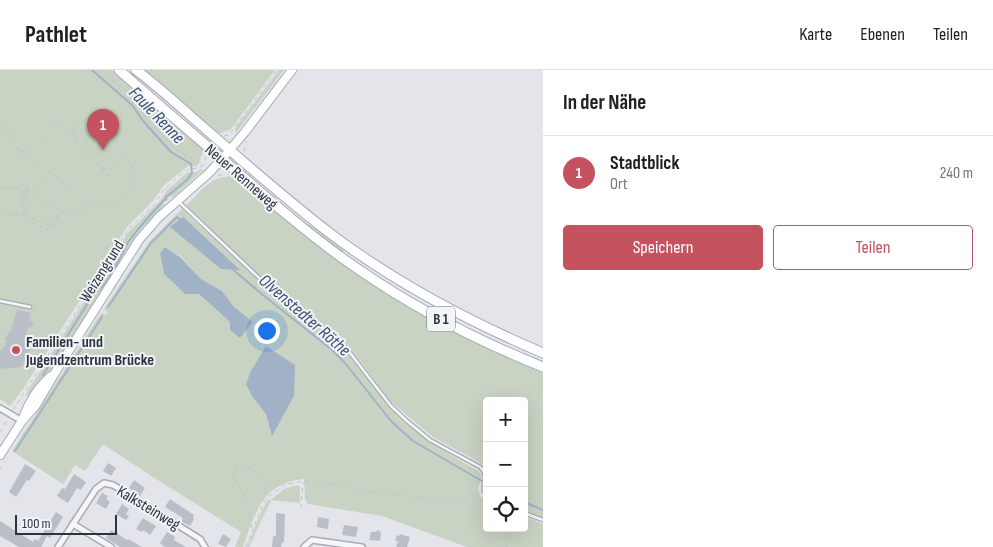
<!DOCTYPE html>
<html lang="de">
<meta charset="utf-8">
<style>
body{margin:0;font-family:"Sofia Sans Condensed",sans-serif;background:#f6f6f6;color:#202124}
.controls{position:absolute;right:15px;bottom:15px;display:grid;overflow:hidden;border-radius:5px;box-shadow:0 5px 20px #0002}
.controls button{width:45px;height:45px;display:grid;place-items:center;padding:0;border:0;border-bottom:1px solid #e0e0e0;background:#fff;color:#202124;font:25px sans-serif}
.scale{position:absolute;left:15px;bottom:12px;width:102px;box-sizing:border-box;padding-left:5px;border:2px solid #2c3341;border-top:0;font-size:14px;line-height:18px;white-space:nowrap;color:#2c3341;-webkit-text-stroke:4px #f2f4f7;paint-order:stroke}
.you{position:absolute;left:266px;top:260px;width:18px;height:18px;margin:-12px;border:4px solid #fff;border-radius:50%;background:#1a73e8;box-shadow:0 0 0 8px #1a73e833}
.badge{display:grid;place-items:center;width:32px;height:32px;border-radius:50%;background:#c5525f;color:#fff;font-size:16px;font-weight:700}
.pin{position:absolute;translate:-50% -41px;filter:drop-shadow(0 1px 2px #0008)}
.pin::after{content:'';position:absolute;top:26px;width:18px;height:15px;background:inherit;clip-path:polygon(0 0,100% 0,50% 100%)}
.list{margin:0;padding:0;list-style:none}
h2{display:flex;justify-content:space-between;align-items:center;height:65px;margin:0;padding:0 20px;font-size:21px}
h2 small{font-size:16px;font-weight:400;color:#757577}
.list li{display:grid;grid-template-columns:32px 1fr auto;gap:15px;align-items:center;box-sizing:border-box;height:75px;padding:0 20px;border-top:1px solid #e0e0e0}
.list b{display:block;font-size:19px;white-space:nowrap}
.list p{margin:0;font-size:16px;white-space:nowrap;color:#757577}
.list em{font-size:16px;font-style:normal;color:#757577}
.actions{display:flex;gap:10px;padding:15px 20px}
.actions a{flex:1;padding:11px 0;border:1px solid #c5525f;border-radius:5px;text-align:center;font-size:18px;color:#c5525f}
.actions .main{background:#c5525f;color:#fff}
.icon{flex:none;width:28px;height:28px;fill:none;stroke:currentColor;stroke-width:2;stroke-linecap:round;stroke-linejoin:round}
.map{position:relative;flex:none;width:543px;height:477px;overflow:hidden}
header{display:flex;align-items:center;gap:30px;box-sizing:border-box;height:70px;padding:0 25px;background:#fff;border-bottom:1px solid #e0e0e0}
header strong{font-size:24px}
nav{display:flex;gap:28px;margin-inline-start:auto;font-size:18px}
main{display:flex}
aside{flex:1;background:#fff}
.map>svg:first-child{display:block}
.green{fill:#c8d3c4;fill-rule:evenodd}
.water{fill:#a1b2c7}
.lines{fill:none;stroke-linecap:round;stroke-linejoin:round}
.stream{stroke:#a1b2c7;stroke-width:2}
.building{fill:#babec6}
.lane-casing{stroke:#a8acb4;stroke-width:5}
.street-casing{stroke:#a8acb4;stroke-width:8}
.secondary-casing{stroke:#a8acb4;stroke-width:10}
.primary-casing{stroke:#a3a9b5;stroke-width:11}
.path{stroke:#c1c3c8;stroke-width:1;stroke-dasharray:4 4;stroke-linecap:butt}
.lane{stroke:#f5f6f8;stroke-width:2.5}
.street{stroke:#f5f6f8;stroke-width:5}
.secondary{stroke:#fff;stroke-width:8}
.primary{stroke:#fff;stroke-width:9}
.poi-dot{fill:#c5525f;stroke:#f2f4f7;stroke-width:2}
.labels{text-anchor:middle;stroke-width:4;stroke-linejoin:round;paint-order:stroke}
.shield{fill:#f2f4f7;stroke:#676d78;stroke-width:1}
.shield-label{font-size:15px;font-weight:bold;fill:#2c3341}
.street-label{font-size:16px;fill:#2c3341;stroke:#f2f4f7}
.poi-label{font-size:16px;font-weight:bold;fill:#2c3341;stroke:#f2f4f7;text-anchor:start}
.water-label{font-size:18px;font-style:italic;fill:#395072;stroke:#f2f4f7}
</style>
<header>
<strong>Pathlet</strong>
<nav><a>Karte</a><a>Ebenen</a><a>Teilen</a></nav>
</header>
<main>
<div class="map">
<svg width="543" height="477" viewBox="0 0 543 477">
<rect width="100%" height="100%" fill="#e3e5ea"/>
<g class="green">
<polygon points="0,0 112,0 204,80 197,96 188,96 163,116 154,130 127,157 21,322 10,336 0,329"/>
<polygon points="142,0 275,0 231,59 218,64"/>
<polygon points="279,0 284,0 236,63 235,58"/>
<polygon points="237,95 298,147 345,179 342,183 307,156 236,96"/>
<polygon points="202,99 203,100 172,128 171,126 163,132 165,135 139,161 56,294 31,327 25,325 129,161 160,131 167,120 188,102 196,102"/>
<path d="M230 104 311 170 348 197 543 301V448L524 440V331H487V400L484 395 433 367 392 333 351 279 278 223 188 139 187 135C197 125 212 106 227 107Z"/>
<path d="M182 139 277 228 329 266 347 283 388 335 408 355 431 373 478 401 482 406 478 418 480 426 487 430V458H524V446L543 454V477H467L382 446 308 434 305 429 304 409C262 413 255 443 243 477H235L241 462 156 409 103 374 85 401 75 395 63 414 12 381 101 243 106 245 108 243 104 239 149 172ZM165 177 180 186 201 209 222 221 234 237 253 252H230L199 224H185L164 204 160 183Z"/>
<polygon points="298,415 300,417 300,433 271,430 249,477 247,477 262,440 269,429 271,430 284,419"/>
</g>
<g class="water">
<polygon points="183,147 240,200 221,199 170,157"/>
<polygon points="165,177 180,187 201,209 222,221 234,237 253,252 240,268 230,260 230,252 199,224 185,224 164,204 160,183"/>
<polygon points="266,276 295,295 294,326 272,366 266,344 252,326 246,314 251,301"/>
</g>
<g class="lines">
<g class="stream">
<polyline points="92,0 132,35 144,52 171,82 191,94 192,103 187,110 166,127 166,130"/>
<polyline points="231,198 263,225 331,279 345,293 391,351 413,371 487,414"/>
<polyline points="108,237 151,173 177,147 180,150"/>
<path d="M43 305 94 223C111 214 119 186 129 171 140 156 153 142 165 129"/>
<polyline points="15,381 102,247"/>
<polyline points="524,432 543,440"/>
</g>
</g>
<g class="building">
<polygon points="17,240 31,243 29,250 34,252 31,258 28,257 25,276 31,274 29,283 21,297 0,299 0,280 2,280 7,271 4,269 11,260"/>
<polygon points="108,393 116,398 111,406 103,401"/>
<polygon points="25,394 36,401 29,411 27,410 16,427 9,422"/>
<polygon points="74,404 86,412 81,420 77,418 68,433 57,426 62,418 65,419"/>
<polygon points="134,410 145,418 140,426 129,418"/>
<polygon points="102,423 108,426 106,429 110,432 106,439 96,433"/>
<polygon points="170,429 194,445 193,448 194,449 190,456 181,451 183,448 165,437"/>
<polygon points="122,434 129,439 126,444 129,446 126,450 116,444"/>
<polygon points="56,442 63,447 50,468 47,466 41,477 19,477 0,466 0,451 33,472 35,469 38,471"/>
<polygon points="276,443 285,444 284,473 282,472 281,477 272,477 273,466 276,466"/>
<polygon points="318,447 329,449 328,459 317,457"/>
<polygon points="143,448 156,456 150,465 143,460 142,462 136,459"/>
<polygon points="344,455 358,457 356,467 342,465"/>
<polygon points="111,460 115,462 117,462 118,464 127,470 128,469 142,477 120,477 106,468"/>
<polygon points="379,460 381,463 380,471 369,470 371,462 374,462"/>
<polygon points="167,462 175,467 174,470 186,477 165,477 160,473"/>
<polygon points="223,464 231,469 226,477 218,474"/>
<polygon points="400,464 410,467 407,477 396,477 398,471 395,471 397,465 400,466"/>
</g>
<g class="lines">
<g class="lane-casing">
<g id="lane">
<path d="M179 132 276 224 328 262 347 279 391 336 407 351 430 370 480 397C490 408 482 409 484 421L487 423"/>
<polyline points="0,231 30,237"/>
<polyline points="524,443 543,450"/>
</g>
</g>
<g class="street-casing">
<g id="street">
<polyline points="0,338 22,351"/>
<polyline points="73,454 111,477"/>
<polyline points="58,477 96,419 104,413 113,415 200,469 205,477"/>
<polyline points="304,477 312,470 362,477"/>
</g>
</g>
<g class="secondary-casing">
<g id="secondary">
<path d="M23 348C29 332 38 317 51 306"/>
<polyline points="0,385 22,351 36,335 56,301 139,170 159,147 208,104 222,89 245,62 292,0"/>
</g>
</g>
<g class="primary-casing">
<g id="primary">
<path d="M119 0C157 33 195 66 234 99 274 134 314 169 358 199 416 239 478 271 543 297"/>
<path d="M136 0C156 15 175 32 194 49 239 88 284 128 331 164 396 213 468 251 543 283"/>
</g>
</g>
<g class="path">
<polyline points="99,0 133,26 146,48 174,78 187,87 203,94"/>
<polyline points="0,50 17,78 24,86 56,106 62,114 73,120 90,137"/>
<path d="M72 63C89 43 96 40 118 55"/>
<polyline points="224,66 229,65 277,0"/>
<polyline points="244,81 247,71"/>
<polyline points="21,82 37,74 54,54 61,53 72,63 84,82 112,108"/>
<polyline points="102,98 112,99 126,87"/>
<polyline points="218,106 226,103"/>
<polyline points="0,118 23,119 23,133"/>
<polyline points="24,119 39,114 54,105"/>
<polygon points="27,119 41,132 58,134 59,142 54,156 47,159 22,148"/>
<path d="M24 145 51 156 59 142C69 140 80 139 90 138 111 135 130 134 134 108 136 95 126 87 116 81"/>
<polyline points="0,146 24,145 24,140"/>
<polyline points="0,275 2,276"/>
<polyline points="13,340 130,157 154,135 163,121 181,104 187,100 201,97 207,85"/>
<polyline points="0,362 7,350"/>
<polyline points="0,399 5,391"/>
<polyline points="301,438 303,412"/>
<path d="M252 458C248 439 245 422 233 406L238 393C258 400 263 405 267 426"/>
<polyline points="246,477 263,434 268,427 284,415 303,411 319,412 367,422 436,429 457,429 479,423"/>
<polyline points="506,477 514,458"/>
</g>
<use href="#lane" class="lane"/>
<use href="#street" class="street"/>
<use href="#secondary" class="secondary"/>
<use href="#primary" class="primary"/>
</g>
<circle class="poi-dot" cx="16" cy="280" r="5"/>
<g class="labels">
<rect class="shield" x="427" y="236.5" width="28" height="25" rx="4"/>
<g class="shield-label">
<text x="441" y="254">B 1</text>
</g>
<g class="street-label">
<text transform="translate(242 106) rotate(41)" y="6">Neuer Renneweg</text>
<text transform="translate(101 201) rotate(-58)" y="6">Weizengrund</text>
<text transform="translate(149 437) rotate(31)" y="6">Kalksteinweg</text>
</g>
<g class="poi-label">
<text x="26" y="277">Familien- und<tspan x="26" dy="18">Jugendzentrum Brücke</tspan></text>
</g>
<g class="water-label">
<text transform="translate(157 45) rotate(46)" y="6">Faule Renne</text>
<text transform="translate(305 245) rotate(41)" y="6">Olvenstedter Röthe</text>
</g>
</g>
</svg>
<div class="controls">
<button>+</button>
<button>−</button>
<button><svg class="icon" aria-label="locate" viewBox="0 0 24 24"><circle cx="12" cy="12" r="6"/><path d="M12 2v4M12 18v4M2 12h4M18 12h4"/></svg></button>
</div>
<div class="scale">100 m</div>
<div class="you"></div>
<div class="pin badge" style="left:103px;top:80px">1</div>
</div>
<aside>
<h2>In der Nähe<small></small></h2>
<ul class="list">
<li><span class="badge">1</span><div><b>Stadtblick</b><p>Ort</p></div><em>240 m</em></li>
</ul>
<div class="actions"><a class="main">Speichern</a><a>Teilen</a></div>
</aside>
</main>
